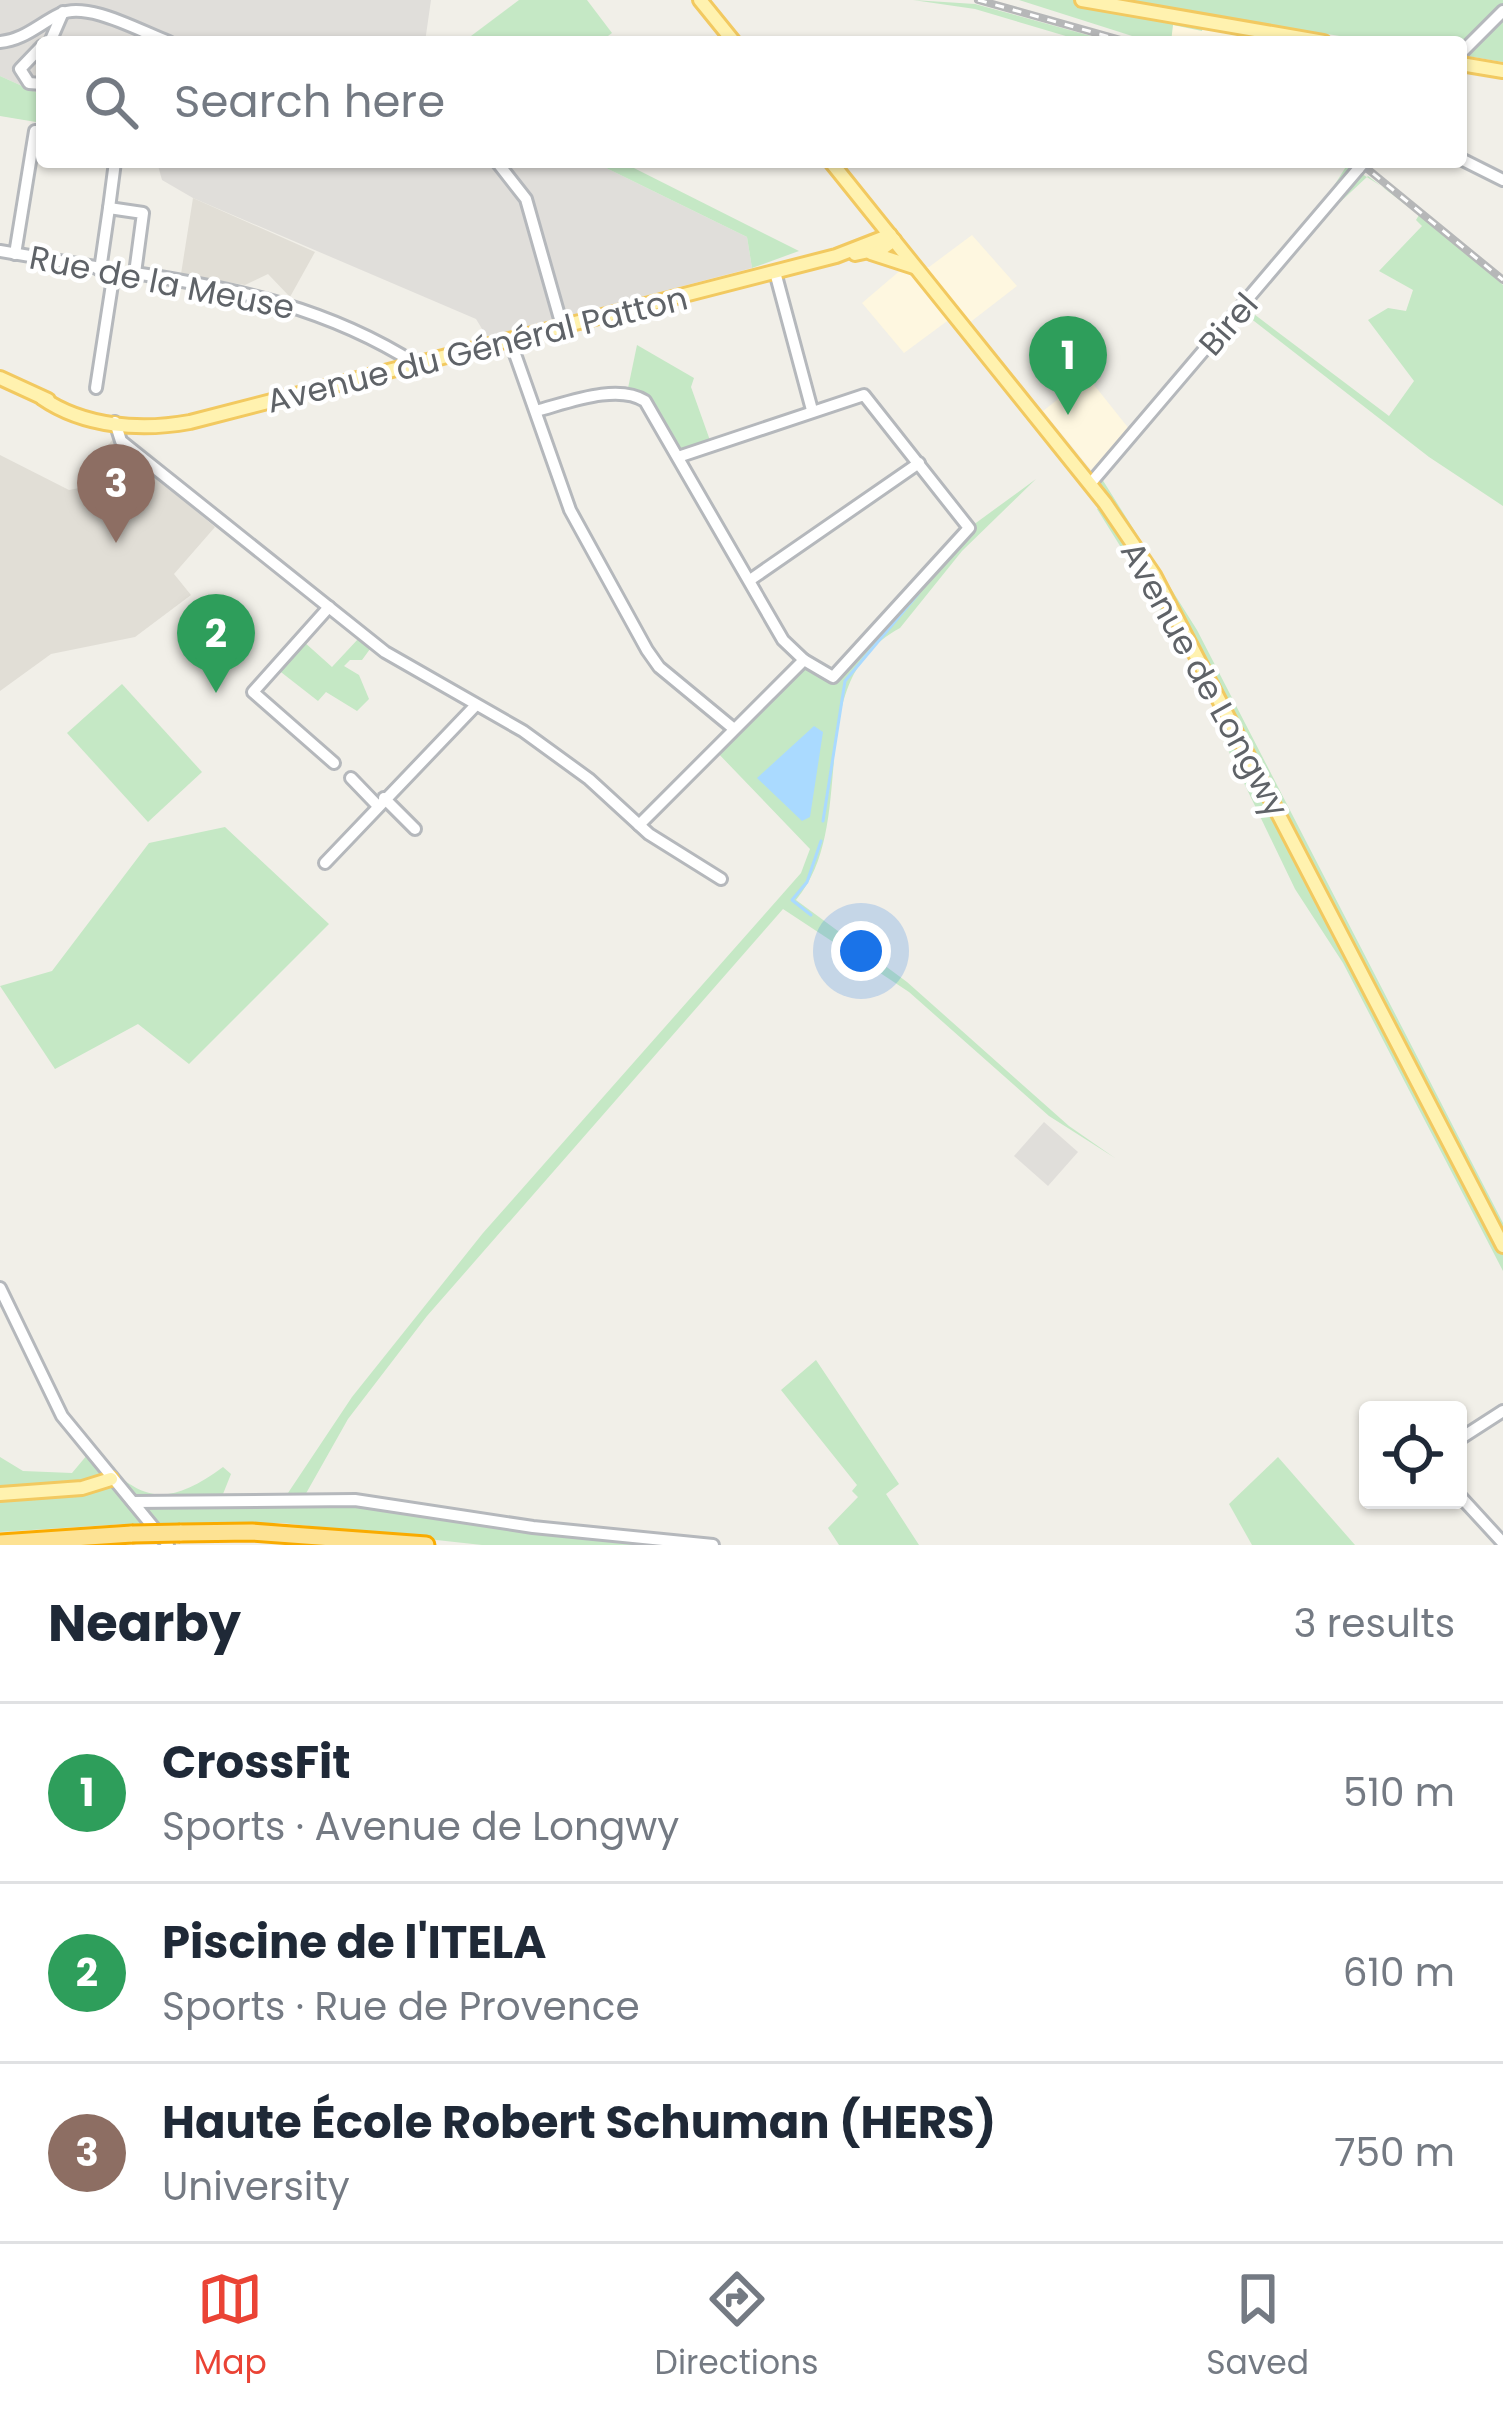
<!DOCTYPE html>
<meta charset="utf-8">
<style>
body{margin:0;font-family:Poppins,sans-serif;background:#f2f2f3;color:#1f2937}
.controls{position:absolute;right:36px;bottom:36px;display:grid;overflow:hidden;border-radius:12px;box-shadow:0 3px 9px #0004}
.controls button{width:108px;height:108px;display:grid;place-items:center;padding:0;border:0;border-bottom:3px solid #e0e1e3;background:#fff;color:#1f2937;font:60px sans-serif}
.you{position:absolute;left:861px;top:951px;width:42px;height:42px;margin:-30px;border:9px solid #fff;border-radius:50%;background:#1a73e8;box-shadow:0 0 0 18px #1a73e833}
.badge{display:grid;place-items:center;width:78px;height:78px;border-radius:50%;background:#ea4335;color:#fff;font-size:39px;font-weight:700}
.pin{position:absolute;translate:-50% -99px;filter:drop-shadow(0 3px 6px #0008)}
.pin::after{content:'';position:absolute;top:63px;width:42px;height:36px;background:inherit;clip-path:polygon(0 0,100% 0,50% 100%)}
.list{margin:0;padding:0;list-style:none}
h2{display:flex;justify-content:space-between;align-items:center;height:156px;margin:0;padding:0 48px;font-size:51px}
h2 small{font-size:39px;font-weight:400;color:#747a83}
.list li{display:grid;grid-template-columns:78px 1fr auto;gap:36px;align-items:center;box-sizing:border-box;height:180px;padding:0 48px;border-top:3px solid #e0e1e3}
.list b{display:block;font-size:45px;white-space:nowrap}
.list p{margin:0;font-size:39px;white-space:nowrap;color:#747a83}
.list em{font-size:39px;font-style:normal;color:#747a83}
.icon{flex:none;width:66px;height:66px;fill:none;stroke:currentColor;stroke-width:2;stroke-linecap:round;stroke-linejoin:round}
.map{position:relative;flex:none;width:1503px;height:1545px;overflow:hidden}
.search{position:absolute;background:#fff;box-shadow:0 3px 9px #0004;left:36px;right:36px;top:36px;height:132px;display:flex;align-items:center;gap:30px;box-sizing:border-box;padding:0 42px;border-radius:12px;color:#747a83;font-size:45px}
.sheet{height:696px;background:#fff}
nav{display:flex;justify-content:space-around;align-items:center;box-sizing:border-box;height:168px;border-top:3px solid #e0e1e3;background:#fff;font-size:33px;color:#747a83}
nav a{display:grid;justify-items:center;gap:6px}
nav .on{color:#ea4335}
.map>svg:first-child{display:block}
.commercial{fill:#fef7e0}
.industrial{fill:#e0deda}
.education{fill:#e1ded6}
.green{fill:#c5e8c5;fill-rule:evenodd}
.water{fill:#aadaff}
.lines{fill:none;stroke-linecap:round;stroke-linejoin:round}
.stream{stroke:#aadaff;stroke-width:3}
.minor-casing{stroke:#b5b8bc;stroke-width:16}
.major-casing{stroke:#f2c960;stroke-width:18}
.highway-casing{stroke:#f9ab00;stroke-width:21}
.minor{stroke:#fff;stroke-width:10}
.major{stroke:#fff2af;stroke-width:12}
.highway{stroke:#fde293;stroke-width:15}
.rail-casing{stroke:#b6b7b8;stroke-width:8}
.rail{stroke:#fff;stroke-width:3;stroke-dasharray:9;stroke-linecap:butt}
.minor-bridge-casing{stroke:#b5b8bc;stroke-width:16;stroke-linecap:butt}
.highway-bridge-casing{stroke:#f9ab00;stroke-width:21;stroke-linecap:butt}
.minor-bridge{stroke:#fff;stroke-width:10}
.highway-bridge{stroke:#fde293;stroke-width:15}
.labels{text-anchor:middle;stroke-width:9;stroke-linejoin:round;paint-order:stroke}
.street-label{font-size:33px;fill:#5f6368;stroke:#fff}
</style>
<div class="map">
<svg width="1503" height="1545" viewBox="0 0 1503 1545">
<rect width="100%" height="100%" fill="#f1efe8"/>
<g class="commercial">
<polygon points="1204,23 1299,42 1170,41 1173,25"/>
<polygon points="972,235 1017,286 964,327 954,316 904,353 862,303 903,268 929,267"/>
<polygon points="1087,376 1130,430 1091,470 1043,411"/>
</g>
<g class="industrial">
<polygon points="0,0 431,0 425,42 42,42 42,95 0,76"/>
<polygon points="157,162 594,162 747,237 752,268 487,337 476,319 193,198 162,180"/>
<polygon points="1044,1122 1078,1152 1048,1186 1014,1156"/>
</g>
<g class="education">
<polygon points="193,198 315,252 290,297 268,274 245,285 181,274"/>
<polygon points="112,440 215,527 174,574 191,595 135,637 51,654 0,691 0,455 69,490 79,488"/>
</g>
<g class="green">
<polygon points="519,0 587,0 612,33 600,42 463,42"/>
<polygon points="913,0 975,4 1113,42 1086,42 975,9"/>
<polygon points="1019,0 1503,0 1503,62 1461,55 1461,42 1378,42 1314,32 1312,40 1204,23 1202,31 1173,25 1171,42 1151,42"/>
<polygon points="0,76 42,95 42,123 0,116"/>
<polygon points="594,162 622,162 799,251 752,268 747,237"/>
<path d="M1343 162 1416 208 1503 285V506L1429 457 1245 314 1102 479 1197 630 1503 1223V1271L1343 963 1295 889 1217 727 1222 722 1177 637 1097 509 1105 502 1090 484 1315 216 1347 165ZM1368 176 1419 215 1416 220 1422 226 1379 271 1413 290 1406 311 1388 308 1368 320 1414 381 1389 416 1246 308 1321 220Z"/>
<polygon points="637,345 694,378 691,387 712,446 681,456 654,412 627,393"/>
<path d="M1036 479 962 551 900 628C798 683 862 821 796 900L907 982 1069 1126 1115 1158 1049 1116 909 992 783 909 427 1316 348 1419 304 1497 713 1545H482L282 1523 125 1524 0 1532V1457L23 1471 72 1473 93 1448C138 1503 166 1509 223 1467L231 1474 223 1494 288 1493 352 1397 483 1233 801 873 810 849 714 749 804 660 833 676 969 528Z"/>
<polygon points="359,638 370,649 362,660 350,660 344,666 359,675 369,699 357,711 326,692 318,701 277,669 303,641 332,667"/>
<polygon points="122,684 202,772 148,822 67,733"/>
<polygon points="225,827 329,924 189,1064 138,1024 55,1069 0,986 52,971 149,843"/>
<polygon points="816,1360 899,1484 886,1494 919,1545 839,1545 828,1528 858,1497 852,1491 857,1485 781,1390"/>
<polygon points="1278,1457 1355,1545 1252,1545 1229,1504"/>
</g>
<polygon class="water" points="814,726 823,732 810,817 802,821 757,778"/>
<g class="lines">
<g class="stream">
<polyline points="823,821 845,681 918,594"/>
<polyline points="811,915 792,900 807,882 821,841"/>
</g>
<g class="minor-casing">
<g id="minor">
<path d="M0 42C24 40 39 24 60 14 88 1 141 32 169 42"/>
<polyline points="50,42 63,12"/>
<polyline points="42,46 20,69 29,83 42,84"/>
<polyline points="1461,53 1503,11"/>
<polyline points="1461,159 1503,180"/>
<polyline points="497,162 526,199 562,326"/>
<polyline points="109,208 115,162"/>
<path d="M0 251 95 267 113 278 135 273C237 289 328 308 416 364"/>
<polyline points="15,254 35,131"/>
<polyline points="100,270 109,208 143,213 135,273"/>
<polyline points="775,272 812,410"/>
<polyline points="510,340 570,510 647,650 659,667 734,729"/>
<polyline points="96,388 113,278"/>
<path d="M536 411C567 403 617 383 645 401L783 640 804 660"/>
<polyline points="115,422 121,441 385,652 523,731 589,779 649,834 721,879"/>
<polyline points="1090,484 1359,168"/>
<polyline points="750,580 919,463"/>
<polyline points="329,607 253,692 334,763"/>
<polyline points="351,778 377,805"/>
<polyline points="384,798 415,829"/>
<polyline points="639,825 804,660 833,677 969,528 864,395 681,456"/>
<polyline points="325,863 476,705"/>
<polyline points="0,1288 62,1416 168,1545"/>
<polyline points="1458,1440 1503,1411"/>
<polyline points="1458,1494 1503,1543"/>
<polyline points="133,1502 355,1500 533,1527 713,1545"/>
</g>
</g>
<g class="major-casing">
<g id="major">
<polyline points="700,0 734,42"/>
<polyline points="1082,0 1324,42"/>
<polyline points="1461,64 1503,71"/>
<polyline points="831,162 1105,503 1154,575 1503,1246"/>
<polyline points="871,253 914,267"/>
<polyline points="855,254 883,248 894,240"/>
<polyline points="0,378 48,400"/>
<path d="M42 398C84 427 141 431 190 422L836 256 890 235"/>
<polyline points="0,1494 82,1488 111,1479"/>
</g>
</g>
<g class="highway-casing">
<g id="highway">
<polyline points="180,1533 252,1532 426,1545"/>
<polyline points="0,1543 132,1534"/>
</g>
</g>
<use href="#minor" class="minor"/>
<use href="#major" class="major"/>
<use href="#highway" class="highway"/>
<g class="rail-casing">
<g id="rail">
<polyline points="978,0 1128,42"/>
<polyline points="1359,162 1503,280"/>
</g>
</g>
<use href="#rail" class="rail"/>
<g class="minor-bridge-casing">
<polyline id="minor-bridge" points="1359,168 1364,162"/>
</g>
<g class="highway-bridge-casing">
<polyline id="highway-bridge" points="132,1534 180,1533"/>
</g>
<use href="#minor-bridge" class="minor-bridge"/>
<use href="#highway-bridge" class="highway-bridge"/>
</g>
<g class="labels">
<g class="street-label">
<text transform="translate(162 282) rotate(11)" y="12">Rue de la Meuse</text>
<text transform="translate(1228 324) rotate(-49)" y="12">Birel</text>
<text transform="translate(477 349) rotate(-14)" y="12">Avenue du Général Patton</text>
<text transform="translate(1205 679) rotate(61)" y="12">Avenue de Longwy</text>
</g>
</g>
</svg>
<div class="controls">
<button><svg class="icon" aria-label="locate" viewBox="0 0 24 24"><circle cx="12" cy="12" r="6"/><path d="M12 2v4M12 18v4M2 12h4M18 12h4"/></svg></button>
</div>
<div class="you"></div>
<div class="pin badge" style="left:1068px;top:415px;background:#2e9e5b">1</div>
<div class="pin badge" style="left:216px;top:693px;background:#2e9e5b">2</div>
<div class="pin badge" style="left:116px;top:543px;background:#8d6e63">3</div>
<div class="search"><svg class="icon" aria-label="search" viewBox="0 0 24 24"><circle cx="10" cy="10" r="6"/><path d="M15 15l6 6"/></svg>Search here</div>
</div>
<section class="sheet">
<h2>Nearby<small>3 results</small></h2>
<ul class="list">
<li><span class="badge" style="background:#2e9e5b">1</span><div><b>CrossFit</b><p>Sports · Avenue de Longwy</p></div><em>510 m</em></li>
<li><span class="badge" style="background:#2e9e5b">2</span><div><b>Piscine de l'ITELA</b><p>Sports · Rue de Provence</p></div><em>610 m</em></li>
<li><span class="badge" style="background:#8d6e63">3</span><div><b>Haute École Robert Schuman (HERS)</b><p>University</p></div><em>750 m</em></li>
</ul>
</section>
<nav>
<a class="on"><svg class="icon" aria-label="map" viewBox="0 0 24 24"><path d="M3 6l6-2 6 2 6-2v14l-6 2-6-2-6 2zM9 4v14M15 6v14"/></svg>Map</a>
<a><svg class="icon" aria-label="directions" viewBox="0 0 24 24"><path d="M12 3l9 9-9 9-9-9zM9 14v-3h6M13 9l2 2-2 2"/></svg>Directions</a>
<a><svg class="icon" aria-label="saved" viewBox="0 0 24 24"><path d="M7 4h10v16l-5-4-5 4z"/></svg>Saved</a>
</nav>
